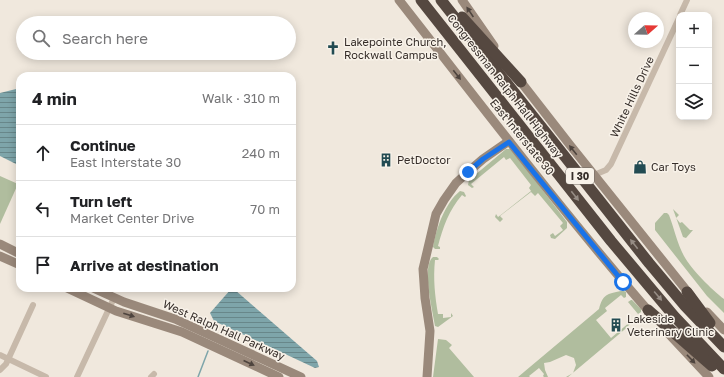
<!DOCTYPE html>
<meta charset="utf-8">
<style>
body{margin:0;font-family:"Golos Text",sans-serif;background:#f2f2f2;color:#202124}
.controls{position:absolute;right:12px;top:12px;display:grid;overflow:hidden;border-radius:8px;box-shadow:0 2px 10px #0003}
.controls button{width:36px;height:36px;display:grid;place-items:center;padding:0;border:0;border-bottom:1px solid #e0e0e0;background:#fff;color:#202124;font:20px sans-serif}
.compass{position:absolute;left:628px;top:12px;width:36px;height:36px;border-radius:50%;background:#fff;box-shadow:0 2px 10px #0003;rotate:70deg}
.stop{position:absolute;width:12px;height:12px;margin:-9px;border:3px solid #1a73e8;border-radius:50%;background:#fff}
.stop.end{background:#1a73e8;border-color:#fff;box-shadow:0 1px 4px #0008}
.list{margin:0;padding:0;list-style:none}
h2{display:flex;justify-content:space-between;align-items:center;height:52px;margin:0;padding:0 16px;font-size:17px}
h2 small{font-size:13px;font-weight:400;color:#757577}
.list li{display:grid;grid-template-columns:26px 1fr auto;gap:12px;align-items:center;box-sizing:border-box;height:56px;padding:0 16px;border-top:1px solid #e0e0e0}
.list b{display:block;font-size:15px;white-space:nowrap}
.list p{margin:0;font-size:13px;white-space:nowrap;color:#757577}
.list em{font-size:13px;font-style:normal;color:#757577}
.icon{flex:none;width:22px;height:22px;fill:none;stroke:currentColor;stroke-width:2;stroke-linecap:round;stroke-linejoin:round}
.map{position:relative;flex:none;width:724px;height:377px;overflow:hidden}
.search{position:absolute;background:#fff;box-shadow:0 2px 10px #0003;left:16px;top:16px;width:280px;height:44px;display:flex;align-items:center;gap:10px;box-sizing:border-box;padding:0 14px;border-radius:22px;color:#757577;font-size:15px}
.panel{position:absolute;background:#fff;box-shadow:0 2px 10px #0003;left:16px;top:72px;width:280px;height:220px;border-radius:12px}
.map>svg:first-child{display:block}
.grass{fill:#b0bd9e}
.water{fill:url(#water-rules)}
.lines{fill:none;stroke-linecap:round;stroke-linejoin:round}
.stream{stroke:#7ea5aa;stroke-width:1.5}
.street{stroke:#c7b9aa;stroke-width:6}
.secondary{stroke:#9a897b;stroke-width:9}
.highway{stroke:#554840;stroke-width:11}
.oneway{fill:#4e443e}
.oneway2{fill:#968c84}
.route{stroke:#1a73e8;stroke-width:5}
.labels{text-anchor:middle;stroke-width:3;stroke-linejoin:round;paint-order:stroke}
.shield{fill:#f8f2e9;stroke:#706863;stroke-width:1}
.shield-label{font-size:10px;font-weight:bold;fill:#352d29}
.poi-label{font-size:11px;fill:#352d29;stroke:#f8f2e9;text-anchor:start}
.street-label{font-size:11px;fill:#352d29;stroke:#f8f2e9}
</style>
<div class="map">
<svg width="724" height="377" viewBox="0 0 724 377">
<defs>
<pattern id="water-rules" width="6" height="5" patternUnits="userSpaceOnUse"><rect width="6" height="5" fill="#7ea5aa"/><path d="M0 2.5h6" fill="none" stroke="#68878a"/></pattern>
</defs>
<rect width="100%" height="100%" fill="#f0e8dd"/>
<g class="grass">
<polygon points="506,149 511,149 567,222 567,228 555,239 551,238 550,235 553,233 555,236 563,230 560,226 563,223 538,193 535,196 531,192 500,216 503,219 500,222 495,217 496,214 498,217 502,214 531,191 529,188 531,185 510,158 506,160 504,157 471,184 474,187 472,188 468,185 469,180"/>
<polygon points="0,176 18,184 0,224"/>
<path d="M460 191 464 192 466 196 465 197 462 195C449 210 443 227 438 246L440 247V249H435L433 247C436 229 445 203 460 191Z"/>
<polygon points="673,209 679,215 676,218 680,223 682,222 690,230 693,230 686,238 683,237"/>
<path d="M664 213H667L669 215C674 228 677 243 684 256 691 269 712 290 724 299V313L707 296 655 230V223Z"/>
<path d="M433 257H437L439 259 438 260H435C433 279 435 296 438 314H443V318L451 317V313L453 316 438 327 435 326C433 312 421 266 433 257Z"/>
<path d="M621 291H624L626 292V297L624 298 621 295 605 308 607 311 596 320 611 338 630 322V324L624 330 568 377H566L573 373 576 365 574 358 566 355 550 362 544 363 545 370 548 377H544L543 376 544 374 539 368 529 376 530 377H518L599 309C603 294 607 294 621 291Z"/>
<polygon points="631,300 632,300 641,309 641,312 638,314 628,302"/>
<polygon points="438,339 446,340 452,345 449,348 474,377 433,377"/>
</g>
<g class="water">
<polygon points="90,72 97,72 101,76 74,76"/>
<polygon points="20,88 20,166 0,156 0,93"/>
<polygon points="231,289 235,290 317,361 319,367 315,368 214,321 210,313"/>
</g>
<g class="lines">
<polyline class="stream" points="198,377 208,351"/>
<g class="street">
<polyline points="680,15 687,0"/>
<polyline points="594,175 606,170 611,164 679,18"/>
<polyline points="0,355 46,377"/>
<polyline points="0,370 6,364 33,305"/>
<polyline points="77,377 114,298"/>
<polyline points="151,377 154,374"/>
</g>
<g class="secondary">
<path d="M399 0C482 106 564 214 652 315"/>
<polyline points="462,0 494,46"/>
<polyline points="517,77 570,145 691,296"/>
<polyline points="0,244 20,254"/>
<polyline points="0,256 20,265"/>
<polyline points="67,288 116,311 182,332 279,377"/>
<polyline points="93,288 124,302 175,319 301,377"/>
<polyline points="707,312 724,330"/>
<polyline points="666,331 709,377"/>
<polyline points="427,377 430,331 425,298 423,269 436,214 444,200 456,183 468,172 483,159 509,141"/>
</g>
<g class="highway">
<polyline points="421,0 611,241 674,316 724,369"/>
<polyline points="441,0 649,263 685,306 724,347"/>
<polyline points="462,17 521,82"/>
<polyline points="687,292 710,323"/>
<polyline points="648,310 712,366"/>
</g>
</g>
<defs><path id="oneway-solid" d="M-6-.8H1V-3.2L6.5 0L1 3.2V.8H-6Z"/></defs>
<g class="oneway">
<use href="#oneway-solid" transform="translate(470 12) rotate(-124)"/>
<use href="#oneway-solid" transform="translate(457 75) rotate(52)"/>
<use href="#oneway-solid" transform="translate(573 150) rotate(-129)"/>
<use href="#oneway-solid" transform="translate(129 315) rotate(18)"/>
<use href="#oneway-solid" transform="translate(691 359) rotate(46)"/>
<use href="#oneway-solid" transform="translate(249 363) rotate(25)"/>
</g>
<g class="oneway2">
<use href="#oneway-solid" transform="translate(575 196) rotate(52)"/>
<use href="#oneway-solid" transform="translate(634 244) rotate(-128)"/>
<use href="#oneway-solid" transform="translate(658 296) rotate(50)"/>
</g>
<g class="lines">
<polyline class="route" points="468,172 483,159 509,142 623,282"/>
</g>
<defs>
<g id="church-bare" transform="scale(1.08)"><path d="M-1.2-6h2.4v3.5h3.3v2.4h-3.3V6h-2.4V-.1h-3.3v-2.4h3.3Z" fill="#224b52" stroke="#f8f2e9" stroke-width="2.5" paint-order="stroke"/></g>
<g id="building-bare" transform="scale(1.08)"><path d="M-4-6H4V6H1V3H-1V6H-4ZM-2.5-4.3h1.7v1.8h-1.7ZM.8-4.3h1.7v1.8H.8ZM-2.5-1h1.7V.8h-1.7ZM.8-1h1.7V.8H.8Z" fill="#224b52" stroke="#f8f2e9" stroke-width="2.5" paint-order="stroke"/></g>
<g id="shop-bare" transform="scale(1.08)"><path d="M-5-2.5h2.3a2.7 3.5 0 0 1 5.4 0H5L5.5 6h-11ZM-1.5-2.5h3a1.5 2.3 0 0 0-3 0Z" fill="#224b52" stroke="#f8f2e9" stroke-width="2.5" paint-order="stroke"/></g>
</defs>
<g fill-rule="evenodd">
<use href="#church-bare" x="333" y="48"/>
<use href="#building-bare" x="386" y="160"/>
<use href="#shop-bare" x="640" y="167"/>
<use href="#building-bare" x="616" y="325"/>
</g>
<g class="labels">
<rect class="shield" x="566" y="168" width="28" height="16" rx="3"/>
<g class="shield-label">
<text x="580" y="180">I 30</text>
</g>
<g class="poi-label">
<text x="344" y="46">Lakepointe Church,<tspan x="344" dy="13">Rockwall Campus</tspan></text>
<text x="397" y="164">PetDoctor</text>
<text x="651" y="171">Car Toys</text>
<text x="627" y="323">Lakeside<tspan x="627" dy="13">Veterinary Clinic</tspan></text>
</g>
<g class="street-label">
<text transform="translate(505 86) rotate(52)" y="4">Congressman Ralph Hall Highway</text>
<text transform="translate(632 97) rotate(-65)" y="4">White Hills Drive</text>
<text transform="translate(522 137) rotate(51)" y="4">East Interstate 30</text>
<text transform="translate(224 330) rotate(24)" y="4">West Ralph Hall Parkway</text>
</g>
</g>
</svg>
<div class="controls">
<button>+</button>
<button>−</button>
<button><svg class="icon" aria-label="layers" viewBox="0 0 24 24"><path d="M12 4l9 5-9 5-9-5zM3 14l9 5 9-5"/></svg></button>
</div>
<svg class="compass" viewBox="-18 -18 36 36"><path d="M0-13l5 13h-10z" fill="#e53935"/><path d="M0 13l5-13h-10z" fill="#757577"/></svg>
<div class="stop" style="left:623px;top:282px"></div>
<div class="stop end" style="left:468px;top:172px"></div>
<div class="search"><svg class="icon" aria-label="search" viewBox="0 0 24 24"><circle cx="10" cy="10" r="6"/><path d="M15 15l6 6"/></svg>Search here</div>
<section class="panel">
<h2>4 min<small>Walk · 310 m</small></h2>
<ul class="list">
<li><svg class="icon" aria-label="ahead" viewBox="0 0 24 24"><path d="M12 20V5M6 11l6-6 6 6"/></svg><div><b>Continue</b><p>East Interstate 30</p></div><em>240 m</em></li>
<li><svg class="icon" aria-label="left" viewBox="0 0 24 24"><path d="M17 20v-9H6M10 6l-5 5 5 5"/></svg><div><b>Turn left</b><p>Market Center Drive</p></div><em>70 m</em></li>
<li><svg class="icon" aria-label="arrive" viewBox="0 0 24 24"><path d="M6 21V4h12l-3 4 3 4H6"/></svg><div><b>Arrive at destination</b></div></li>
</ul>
</section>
</div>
